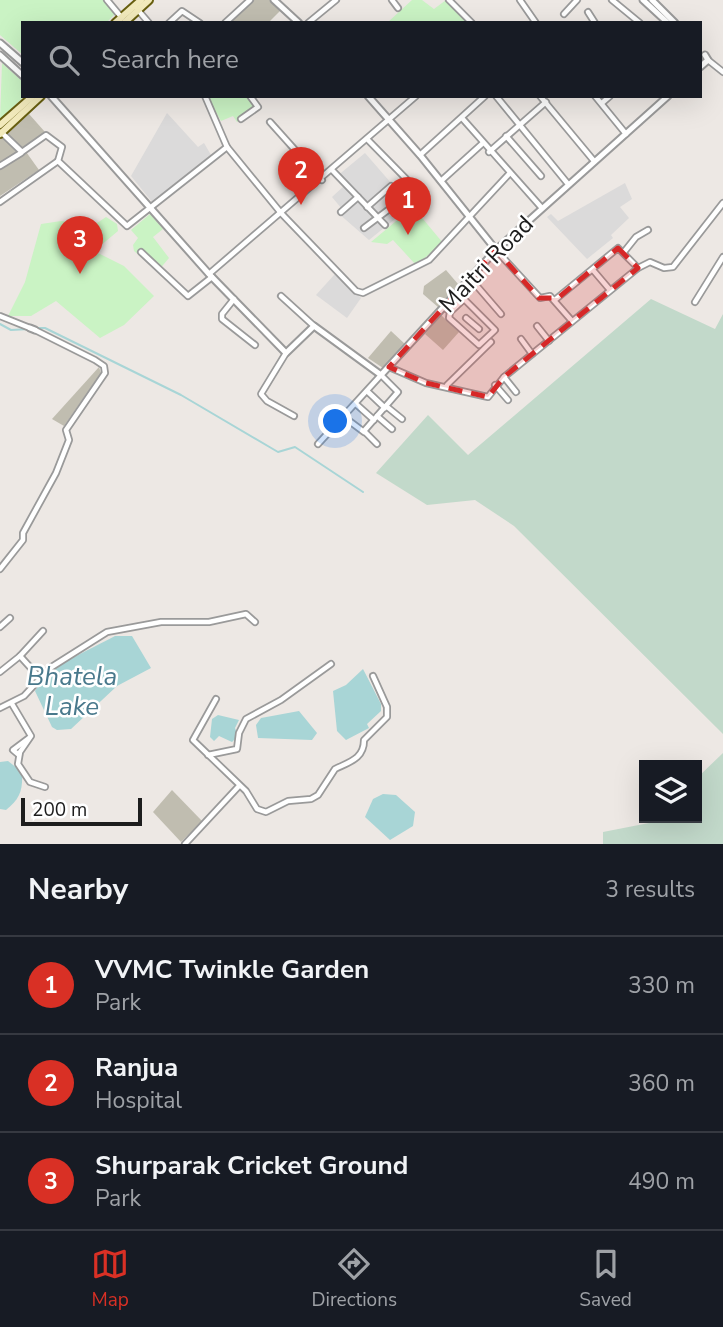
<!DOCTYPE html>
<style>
body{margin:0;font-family:"Nunito Sans",sans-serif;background:#242831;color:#f1f3f6}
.controls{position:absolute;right:21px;bottom:21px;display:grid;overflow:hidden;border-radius:0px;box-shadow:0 7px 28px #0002}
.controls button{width:63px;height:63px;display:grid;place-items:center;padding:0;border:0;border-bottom:2px solid #363941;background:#171b24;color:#f1f3f6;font:35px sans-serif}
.scale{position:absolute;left:21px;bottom:18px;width:121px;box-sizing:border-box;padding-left:7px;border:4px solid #1d1d1d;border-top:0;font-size:19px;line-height:24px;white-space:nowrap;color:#1d1d1d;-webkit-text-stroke:5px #fff;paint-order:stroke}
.you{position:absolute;left:336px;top:422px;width:24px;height:24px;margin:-18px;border:5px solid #fff;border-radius:50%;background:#1a73e8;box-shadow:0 0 0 10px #1a73e833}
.badge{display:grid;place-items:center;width:46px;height:46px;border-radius:50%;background:#d93025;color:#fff;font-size:23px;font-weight:700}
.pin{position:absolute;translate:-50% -58px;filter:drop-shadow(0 2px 4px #0008)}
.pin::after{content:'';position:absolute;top:37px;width:24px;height:21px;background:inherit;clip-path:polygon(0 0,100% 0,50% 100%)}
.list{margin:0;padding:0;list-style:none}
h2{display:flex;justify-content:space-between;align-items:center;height:91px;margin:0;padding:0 28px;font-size:30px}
h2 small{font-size:23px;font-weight:400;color:#9ea1a6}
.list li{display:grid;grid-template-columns:46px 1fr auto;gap:21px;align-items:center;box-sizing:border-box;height:98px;padding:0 28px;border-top:2px solid #363941}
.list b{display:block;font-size:26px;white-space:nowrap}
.list p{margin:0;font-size:23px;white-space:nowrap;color:#9ea1a6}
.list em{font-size:23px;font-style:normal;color:#9ea1a6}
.icon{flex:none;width:38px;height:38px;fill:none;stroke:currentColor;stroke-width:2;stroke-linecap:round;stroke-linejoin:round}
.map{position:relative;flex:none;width:723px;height:844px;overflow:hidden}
.search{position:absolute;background:#171b24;box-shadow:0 7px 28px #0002;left:21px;right:21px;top:21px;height:77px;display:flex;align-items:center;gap:18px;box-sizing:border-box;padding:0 24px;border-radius:0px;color:#9ea1a6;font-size:26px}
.sheet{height:385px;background:#171b24}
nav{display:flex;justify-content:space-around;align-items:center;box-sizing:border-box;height:98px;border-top:2px solid #363941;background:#171b24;font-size:19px;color:#9ea1a6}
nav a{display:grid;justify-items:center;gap:4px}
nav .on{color:#d93025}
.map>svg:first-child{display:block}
.residential{fill:#dbdada}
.construction{fill:#c0bdb0}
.wetland{fill:#c2d9ca}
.park{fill:#caf3c4}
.water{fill:#a8d5d6}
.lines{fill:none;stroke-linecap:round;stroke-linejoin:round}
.stream{stroke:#a8d5d6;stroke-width:2}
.minor-casing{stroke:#9a9a9a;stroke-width:8}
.tertiary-casing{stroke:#9a9a9a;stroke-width:9}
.secondary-casing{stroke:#685f10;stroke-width:10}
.minor{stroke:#fff;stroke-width:4.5}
.tertiary{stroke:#fff;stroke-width:5}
.secondary{stroke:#f2eabc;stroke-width:6}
.marked{fill:#d62828;fill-opacity:0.2;stroke:#d62828;stroke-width:5;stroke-dasharray:14 9;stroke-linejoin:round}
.labels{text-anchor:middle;stroke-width:5;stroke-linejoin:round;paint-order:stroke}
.street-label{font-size:24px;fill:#1d1d1d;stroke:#fff}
.water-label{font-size:26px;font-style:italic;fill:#49798c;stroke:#fff}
</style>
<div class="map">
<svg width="723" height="844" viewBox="0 0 723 844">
<rect width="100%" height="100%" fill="#ede8e4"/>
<g class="residential">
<polygon points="167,113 198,147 204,143 211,155 153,203 131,176"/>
<polygon points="365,153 411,206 369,240 338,213 342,209 332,197 344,186 336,177"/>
<polygon points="625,183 632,199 620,207 629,218 611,235 613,238 587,259 547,217 551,214 558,221"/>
<polygon points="335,274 361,298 347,318 316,295"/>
</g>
<g class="construction">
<polygon points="253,0 270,0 280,11 268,23 229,23"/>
<polygon points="29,114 45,132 24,149 39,170 0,196 0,139"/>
<polygon points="446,270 458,284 438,307 423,294 424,286"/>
<polygon points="441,315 459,332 443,350 425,334"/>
<polygon points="391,331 406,345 383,368 368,358"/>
<polygon points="99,367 101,373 64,426 52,419"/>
<polygon points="172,790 202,821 181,842 153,812"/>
</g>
<g class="wetland">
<polygon points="651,299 715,329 723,314 723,734 514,526 475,500 427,505 376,473 428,415 468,455"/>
<polygon points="723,753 723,844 603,844 603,832 649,823 654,818 697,818 697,778"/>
</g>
<g class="park">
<polygon points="0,0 103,0 115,14 106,23 23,23 23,55 0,35"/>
<polygon points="412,0 422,0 434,9 446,0 468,23 387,23"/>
<polygon points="2,63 23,82 25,96 0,119"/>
<polygon points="207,96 250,96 258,107 237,122 233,116 221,121"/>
<polygon points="413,207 443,243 416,265 393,240 387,244 371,242"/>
<polygon points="150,214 163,229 153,237 169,258 158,271 134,251 133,245 138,238 131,230"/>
<polygon points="106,217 117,224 118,231 94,251 124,266 154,296 124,325 100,338 56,301 31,316 8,316 25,282 41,224 61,221 94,225"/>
</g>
<g class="water">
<path d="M115 636H132L151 668 117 686 71 729 57 730 52 727 35 691C51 664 88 651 115 636Z"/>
<polygon points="363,669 381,704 381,711 367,724 369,728 346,740 337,731 333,691 346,685"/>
<polygon points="299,711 317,733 312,740 258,738 256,725 261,718"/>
<polygon points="218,715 239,720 235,728 238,736 232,742 219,736 214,741 210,737 212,719"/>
<path d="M8 761 22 772C23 790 20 799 6 810L0 809V762Z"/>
<polygon points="383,794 396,795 415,812 413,826 390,840 365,817 373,799"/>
</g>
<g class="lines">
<g class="stream">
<polyline points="0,324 11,330 29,329"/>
<polyline points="38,328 45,328 181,395 278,452 295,447 363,492"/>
</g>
<g class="minor-casing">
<g id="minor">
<polyline points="107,0 122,18"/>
<polyline points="392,0 398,8"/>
<polyline points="449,0 472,23"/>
<polyline points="520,0 536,23"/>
<polyline points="612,0 640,23"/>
<polyline points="137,9 149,23"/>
<polyline points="588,12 595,23"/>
<polyline points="564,14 577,0"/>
<polyline points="169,23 182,11 200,23"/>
<polyline points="225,23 250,0"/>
<polyline points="308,23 336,0"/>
<polyline points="708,60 723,72"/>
<polyline points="496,96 568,184"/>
<polyline points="540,96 594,161"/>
<polyline points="595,96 626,134"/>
<polyline points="602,103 610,96"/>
<polyline points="462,118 541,207"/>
<polyline points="241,119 258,107 250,96"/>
<polyline points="270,122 322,180"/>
<polyline points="1,132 22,152 46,135 62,147 58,161 127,226 227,147 205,96"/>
<polyline points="506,136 541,176"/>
<polyline points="368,140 421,194"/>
<polyline points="227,147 281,213 356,291 363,293 429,260 509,174"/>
<polyline points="489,152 546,102"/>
<polyline points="420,155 485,96"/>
<polyline points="0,166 21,153"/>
<polyline points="332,170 385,225"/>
<polyline points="441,181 483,143"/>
<polyline points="0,202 58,161"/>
<polyline points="367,207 391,186"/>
<polyline points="341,212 358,197"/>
<polyline points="364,228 396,204"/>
<polyline points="496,250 540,298 550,296 572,321"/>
<polyline points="141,252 188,296 212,277"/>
<polyline points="624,252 636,237 648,230"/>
<polyline points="638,268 650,262 664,268 673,267 723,203"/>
<polyline points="593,270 610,290"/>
<polyline points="209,274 416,96"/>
<polyline points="470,278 501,314"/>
<polyline points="281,296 314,326"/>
<polyline points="234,299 222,314 222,319 255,345"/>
<polyline points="695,302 723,257"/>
<polyline points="444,307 450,312 464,299 495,330 479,345 449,318 450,312"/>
<polyline points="0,316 30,328"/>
<polyline points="466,318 479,329"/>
<polyline points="537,326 549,341"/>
<polyline points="521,339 532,354"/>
<polyline points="286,353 261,394 267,401 294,416"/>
<polyline points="389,367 426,383 488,397 504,377 638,268 618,248 556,299"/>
<polyline points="504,377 516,392"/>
<polyline points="447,385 491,342"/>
<polyline points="495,385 508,400"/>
<polyline points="367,391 385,408"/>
<polyline points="356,404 374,420"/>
<polyline points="386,406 402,419"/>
<polyline points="377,416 392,429"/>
<polyline points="344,417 364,432"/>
<polyline points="318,444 381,375"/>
<polyline points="377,444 364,431 398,392 382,376"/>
<polyline points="0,569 23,540 23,533 56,473 69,440 66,430 105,373 104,366 95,360 35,330"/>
<polyline points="0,627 10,618"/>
<polyline points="20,656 39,677"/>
<polyline points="0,672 20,656 43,631"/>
<path d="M216 699 193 740 246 791 257 809 266 812 288 801 311 799 318 795 335 769C349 762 364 759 364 740L387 717V707L373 676"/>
<polyline points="12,704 31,736 20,752 18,764 30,782 45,787"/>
<polyline points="0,708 24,696 50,668 107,632 161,622 209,622 246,614 255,622"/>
<polyline points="19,755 13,750 29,738"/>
<polyline points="208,755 237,749 239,733 246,719 281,700 331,664"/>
<polyline points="185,844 239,786"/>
</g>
</g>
<g class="tertiary-casing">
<g id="tertiary">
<polyline points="274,0 299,23"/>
<polyline points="643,0 668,23"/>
<polyline points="652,0 675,23"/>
<polyline points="0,43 23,63"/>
<polyline points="0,55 23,76"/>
<polyline points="700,67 708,60 705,55"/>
<polyline points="51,96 209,274 286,353 314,326 381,375 496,250 668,96"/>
<polyline points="368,96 420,155 496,250"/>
<polyline points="30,328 35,330"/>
</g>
</g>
<g class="secondary-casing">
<g id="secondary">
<polyline points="115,23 141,0"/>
<polyline points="124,23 149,0"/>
<polyline points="0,125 33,96"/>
<polyline points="0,134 41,96"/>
</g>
</g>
<use href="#minor" class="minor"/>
<use href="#tertiary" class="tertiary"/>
<use href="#secondary" class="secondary"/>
</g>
<path class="marked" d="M618 248 638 268 504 377 488 397 426 383 389 367 496 250 539 298H558Z"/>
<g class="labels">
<g class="street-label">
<text transform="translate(486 264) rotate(-46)" y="8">Maitri Road</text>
</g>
<g class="water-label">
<text x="72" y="685">Bhatela<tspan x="72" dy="30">Lake</tspan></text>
</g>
</g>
</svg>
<div class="controls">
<button><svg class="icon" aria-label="layers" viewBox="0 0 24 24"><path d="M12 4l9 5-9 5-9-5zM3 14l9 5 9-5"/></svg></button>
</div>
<div class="scale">200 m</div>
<div class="you"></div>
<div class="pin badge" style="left:408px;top:235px">1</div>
<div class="pin badge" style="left:301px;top:205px">2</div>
<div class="pin badge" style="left:80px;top:274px">3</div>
<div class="search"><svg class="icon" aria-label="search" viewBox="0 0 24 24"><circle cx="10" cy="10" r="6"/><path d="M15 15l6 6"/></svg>Search here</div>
</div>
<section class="sheet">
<h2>Nearby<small>3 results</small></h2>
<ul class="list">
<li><span class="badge">1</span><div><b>VVMC Twinkle Garden</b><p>Park</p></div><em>330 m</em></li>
<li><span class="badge">2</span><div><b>Ranjua</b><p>Hospital</p></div><em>360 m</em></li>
<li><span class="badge">3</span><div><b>Shurparak Cricket Ground</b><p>Park</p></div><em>490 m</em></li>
</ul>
</section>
<nav>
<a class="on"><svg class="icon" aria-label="map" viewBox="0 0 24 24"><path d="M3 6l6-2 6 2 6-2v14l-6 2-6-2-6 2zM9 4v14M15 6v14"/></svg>Map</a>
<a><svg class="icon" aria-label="directions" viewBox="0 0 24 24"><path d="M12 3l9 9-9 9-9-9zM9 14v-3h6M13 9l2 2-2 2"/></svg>Directions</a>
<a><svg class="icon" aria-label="saved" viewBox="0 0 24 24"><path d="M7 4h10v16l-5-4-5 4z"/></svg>Saved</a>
</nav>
